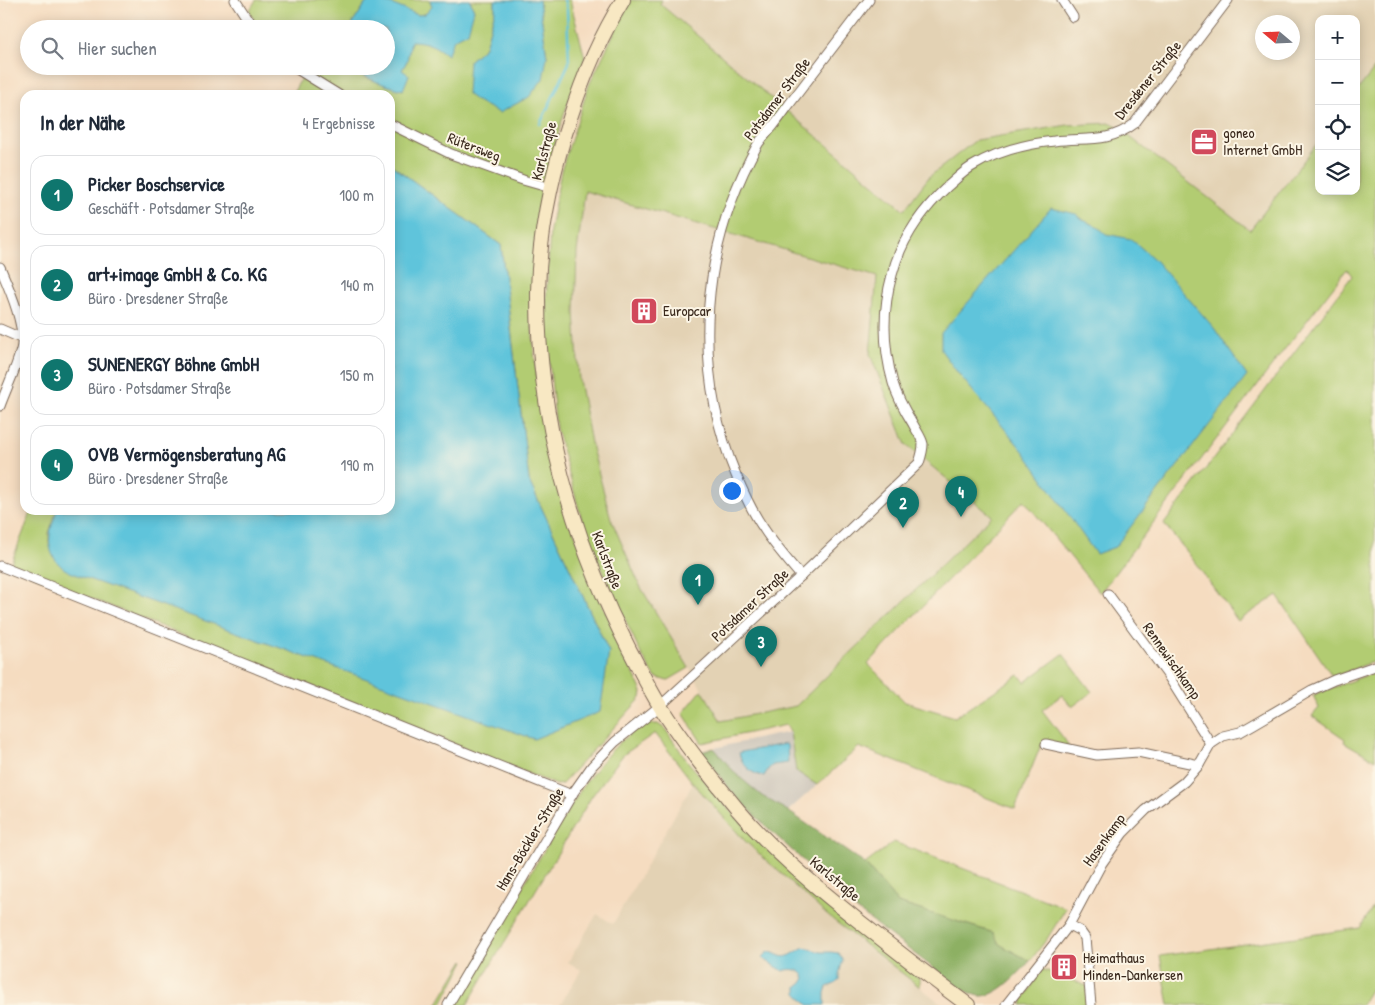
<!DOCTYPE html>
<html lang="de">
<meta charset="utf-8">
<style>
body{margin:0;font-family:"Patrick Hand",sans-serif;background:#f6f6f7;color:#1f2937}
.controls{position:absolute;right:15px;top:15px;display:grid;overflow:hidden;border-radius:10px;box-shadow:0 2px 12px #0003}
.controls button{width:45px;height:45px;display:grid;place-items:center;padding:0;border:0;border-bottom:1px solid #e0e1e3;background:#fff;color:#1f2937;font:25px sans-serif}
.compass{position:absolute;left:1255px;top:15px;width:45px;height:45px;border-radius:50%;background:#fff;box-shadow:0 2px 12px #0003;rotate:289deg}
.you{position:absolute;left:731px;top:490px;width:18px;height:18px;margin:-12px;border:4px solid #fff;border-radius:50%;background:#1a73e8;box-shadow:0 0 0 8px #1a73e833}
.badge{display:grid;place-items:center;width:32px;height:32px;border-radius:50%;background:#0f766e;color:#fff;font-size:16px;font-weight:700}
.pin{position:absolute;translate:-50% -41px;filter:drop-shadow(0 1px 2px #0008)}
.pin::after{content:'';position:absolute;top:26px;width:18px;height:15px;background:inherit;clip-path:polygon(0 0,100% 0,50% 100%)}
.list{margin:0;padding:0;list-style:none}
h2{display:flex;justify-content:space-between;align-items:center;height:65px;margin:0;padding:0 20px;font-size:21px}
h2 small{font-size:16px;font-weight:400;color:#747a83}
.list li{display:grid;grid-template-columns:32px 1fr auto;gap:15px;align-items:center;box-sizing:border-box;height:80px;margin:0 10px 10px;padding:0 10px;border:1px solid #e0e1e3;border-radius:15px}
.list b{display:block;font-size:19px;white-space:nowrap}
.list p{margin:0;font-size:16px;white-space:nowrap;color:#747a83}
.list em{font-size:16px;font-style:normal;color:#747a83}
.icon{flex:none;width:28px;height:28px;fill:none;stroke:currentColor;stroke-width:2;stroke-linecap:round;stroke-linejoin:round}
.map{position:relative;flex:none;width:1375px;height:1005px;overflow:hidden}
.search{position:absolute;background:#fff;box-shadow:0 2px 12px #0003;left:20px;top:20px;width:375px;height:55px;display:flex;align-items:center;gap:12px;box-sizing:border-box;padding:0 18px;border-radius:28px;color:#747a83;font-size:19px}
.panel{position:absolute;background:#fff;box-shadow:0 2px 12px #0003;left:20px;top:90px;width:375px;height:425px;border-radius:15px}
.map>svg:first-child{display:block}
.built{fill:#e3d2b4;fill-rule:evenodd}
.industrial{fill:#cac3b8}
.green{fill:#b2cc72;stroke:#767b48}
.forest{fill:#8db064;stroke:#646d41}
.water{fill:#5ec4db;stroke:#4c777c}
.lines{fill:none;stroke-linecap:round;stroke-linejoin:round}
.stream{stroke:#5ec4db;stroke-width:2.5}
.street-casing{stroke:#7c6857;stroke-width:11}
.secondary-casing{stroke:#7c6857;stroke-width:16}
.street{stroke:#fff;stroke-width:9}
.secondary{stroke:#f8e8c3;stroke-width:14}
.labels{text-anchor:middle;stroke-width:4;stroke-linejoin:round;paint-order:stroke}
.street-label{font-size:15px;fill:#3b2a1e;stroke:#fcf5e5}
.poi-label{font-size:15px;fill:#3b2a1e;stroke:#fcf5e5;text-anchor:start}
</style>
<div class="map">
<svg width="1375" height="1005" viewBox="0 0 1375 1005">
<rect width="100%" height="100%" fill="#fcf5e5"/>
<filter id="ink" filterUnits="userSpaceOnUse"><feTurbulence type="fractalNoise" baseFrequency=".02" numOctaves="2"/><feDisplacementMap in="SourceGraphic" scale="10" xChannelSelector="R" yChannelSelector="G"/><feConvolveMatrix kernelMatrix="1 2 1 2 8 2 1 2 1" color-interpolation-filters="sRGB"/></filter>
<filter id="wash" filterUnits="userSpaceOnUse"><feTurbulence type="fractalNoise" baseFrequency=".0096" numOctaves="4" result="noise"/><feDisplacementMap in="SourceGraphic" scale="20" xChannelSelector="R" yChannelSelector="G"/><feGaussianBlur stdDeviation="1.12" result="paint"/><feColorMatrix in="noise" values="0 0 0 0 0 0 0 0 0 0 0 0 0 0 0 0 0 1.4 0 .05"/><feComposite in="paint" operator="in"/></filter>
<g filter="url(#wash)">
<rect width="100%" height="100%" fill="#f5dcc0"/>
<g class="built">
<path d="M662 0H1375V68L1356 92V19H1319V141L1250 230 1112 123 929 177 904 210 660 4ZM1262 22H1292V52H1262Z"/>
<polygon points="585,191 877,278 870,354 906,445 992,516 796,706 721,721 640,586 611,519 592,448 579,380 575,312 577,252"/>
<polygon points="693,783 744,840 827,915 943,1005 560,1005 581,970 568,962 597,914 613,924"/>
</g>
<polygon class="industrial" points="790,732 796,771 817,785 788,811 762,796 736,774 714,748"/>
<g class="green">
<polygon points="256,0 375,0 366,3 349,29 259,29 249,11"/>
<polygon points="377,0 430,0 432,7 425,14 418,15"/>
<polygon points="470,0 495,0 495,11 485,47 469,61 547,57 539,0 570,0 585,58 564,114 547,172 536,239 531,314 537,384 549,452 564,504 594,585 642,692 641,698 562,784 557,785 10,566 32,510 57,510 49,533 49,544 609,652 529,481 501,245 390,164 390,95 292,95 306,70 301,66 349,66 364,77 389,86 403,90 402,70 407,61 411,40 423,41 438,47 454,39 474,10"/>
<polygon points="630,0 662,0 660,4 904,210 929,177 976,140 1068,125 1112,123 1250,230 1319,141 1319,191 1356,191 1356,92 1375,68 1375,661 1333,677 1277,595 1238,621 1188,553 1164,524 1352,276 1347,269 1281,354 1100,593 1024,500 868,664 905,702 955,717 1019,675 1025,682 1063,654 1092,692 1072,707 1062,695 1042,710 1065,740 1070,750 1041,745 1015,809 859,747 817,785 796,771 790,732 786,725 702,743 683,713 702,690 721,721 796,706 992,516 906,445 870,354 877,277 585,191 577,252 575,312 579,380 592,448 611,519 640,586 689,668 667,681 655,677 641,654 586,534 556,428 545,319 550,230 561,171 589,85"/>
<polygon points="1375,672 1375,760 1344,742 1345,739 1312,716 1319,708 1313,695"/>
<path d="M650 724H658L665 729 689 763 736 817 879 946 920 979V987L827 915 744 840 693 783 655 733 623 755 592 796 467 1005H451L583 786C597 767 615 743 636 730 641 727 646 726 650 724Z"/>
<polygon points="894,842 1066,908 1047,939 1030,961 998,944 994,933 898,903 865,864"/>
<polygon points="1375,904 1375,982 1361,1005 1169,1005 1160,956 1360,928"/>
<polygon points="464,960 465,961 441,1005 437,1005"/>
<polygon points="1042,969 1087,986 1089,1005 1022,1005 1023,1000"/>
</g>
<path class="forest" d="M714 748 736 774 762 796 788 811 865 864 898 903 994 933 999 944 1030 961C1018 974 998 997 980 996 974 995 967 991 961 989L857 910 772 832 735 796 701 752Z"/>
<g class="water">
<path d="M375 0 391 4 418 15 425 14 432 7 430 0H470L474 10 468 32 454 39 447 55C436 46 426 41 411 41L407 61 402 70 409 75 403 90C383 85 366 79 349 66H386V29H349L366 3Z"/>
<polygon points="495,0 539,0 547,57 543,79 529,97 499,113 475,100 467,94 469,61 485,47 495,11"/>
<path d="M390 164 501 245 529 481 609 652 600 712 534 739 77 575C73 573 67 571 63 568 43 551 49 531 57 510H390Z"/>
<polygon points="1051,208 1076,214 1085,221 1097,226 1106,234 1131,239 1154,259 1214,328 1247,376 1115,547 1096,554 1024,452 957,372 941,350 941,333"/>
<path d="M785 744 787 745 788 763 773 765 769 768 764 776C752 775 742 765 739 753L741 752Z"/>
<path d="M804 947 821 952H831L838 953 843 960 839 974V980L835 984 827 987 825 993V1005H808L797 993V987L802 983 805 978C802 969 791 968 783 971L762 958 768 952C773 952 775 954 780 956 789 959 796 951 804 947Z"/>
</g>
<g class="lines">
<polyline class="stream" points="540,124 569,63 567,10 564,0"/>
</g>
</g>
<g filter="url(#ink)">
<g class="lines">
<g class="street-casing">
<g id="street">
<polyline points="235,0 254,29"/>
<polyline points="1062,0 1073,17"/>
<polyline points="292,66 339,95"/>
<polyline points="390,124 451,154 523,180 551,188"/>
<path d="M0 267C9 288 27 328 21 350 16 369 7 387 0 406"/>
<polyline points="0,329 23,339"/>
<polyline points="0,566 572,795"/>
<path d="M801 576C788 561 775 546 764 529 752 512 744 494 736 475 691 367 701 246 758 144 762 138 768 132 773 126 779 119 785 110 791 102 817 68 843 34 869 0"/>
<polyline points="1108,594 1167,674 1211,744"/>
<polyline points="1046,744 1097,755 1138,752 1199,765"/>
<polyline points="1069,925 1080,931 1085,938 1091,1005"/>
<path d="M448 1005 573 793 592 766 615 742 660 706 705 665 801 576 919 463C921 457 923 451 923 444 922 438 916 430 913 424 905 411 897 397 893 383 883 347 882 311 892 275 901 239 921 211 948 186 955 180 963 172 971 167 995 152 1026 144 1054 141 1084 137 1108 144 1134 124L1228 0"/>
<polyline points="1006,1005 1069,925 1102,863 1123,833 1146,810 1184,782 1199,765 1211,744 1223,736 1240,732 1254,724 1312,690 1334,680 1375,666"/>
</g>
</g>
<g class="secondary-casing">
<path id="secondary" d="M623 0C600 37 583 77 570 118 552 173 539 234 538 292 537 417 572 539 629 649 639 668 649 688 660 706 683 743 711 777 738 810 774 852 817 888 860 922 896 950 931 978 968 1005"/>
</g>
<use href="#street" class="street"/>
<use href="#secondary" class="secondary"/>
</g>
</g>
<defs>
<g id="office-square" transform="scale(1.4375)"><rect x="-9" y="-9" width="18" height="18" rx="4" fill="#d1495b" stroke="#fcf5e5"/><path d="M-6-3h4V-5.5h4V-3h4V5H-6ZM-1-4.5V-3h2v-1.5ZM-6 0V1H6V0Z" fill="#fff"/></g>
<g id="building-square" transform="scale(1.4375)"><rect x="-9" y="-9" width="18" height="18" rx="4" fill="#d1495b" stroke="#fcf5e5"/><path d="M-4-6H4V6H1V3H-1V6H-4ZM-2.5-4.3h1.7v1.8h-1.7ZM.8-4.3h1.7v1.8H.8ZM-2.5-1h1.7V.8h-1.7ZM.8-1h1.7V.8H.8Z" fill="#fff"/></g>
</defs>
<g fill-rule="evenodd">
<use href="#office-square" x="1204" y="142"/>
<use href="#building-square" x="644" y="311"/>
<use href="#building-square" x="1064" y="967"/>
</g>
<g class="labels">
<g class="street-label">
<text transform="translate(1148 80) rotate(-51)" y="5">Dresdener Straße</text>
<text transform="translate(777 99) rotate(-53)" y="5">Potsdamer Straße</text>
<text transform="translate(474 147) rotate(21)" y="5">Rütersweg</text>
<text transform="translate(544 151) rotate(-75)" y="5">Karlstraße</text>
<text transform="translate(607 560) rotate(69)" y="5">Karlstraße</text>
<text transform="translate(750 605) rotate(-43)" y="5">Potsdamer Straße</text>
<text transform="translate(1172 661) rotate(55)" y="5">Rennewischkamp</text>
<text transform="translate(530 839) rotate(-59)" y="5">Hans-Böckler-Straße</text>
<text transform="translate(1104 840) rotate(-54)" y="5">Hasenkamp</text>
<text transform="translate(835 879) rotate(40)" y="5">Karlstraße</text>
</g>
<g class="poi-label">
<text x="1223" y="138">goneo<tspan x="1223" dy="17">Internet GmbH</tspan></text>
<text x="663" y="316">Europcar</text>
<text x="1083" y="963">Heimathaus<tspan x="1083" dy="17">Minden-Dankersen</tspan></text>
</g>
</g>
</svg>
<div class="controls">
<button>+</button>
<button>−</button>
<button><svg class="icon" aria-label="locate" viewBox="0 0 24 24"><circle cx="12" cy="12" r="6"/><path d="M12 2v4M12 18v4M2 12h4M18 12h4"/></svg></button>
<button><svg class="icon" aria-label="layers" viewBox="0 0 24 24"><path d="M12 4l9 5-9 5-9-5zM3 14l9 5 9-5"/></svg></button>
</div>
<svg class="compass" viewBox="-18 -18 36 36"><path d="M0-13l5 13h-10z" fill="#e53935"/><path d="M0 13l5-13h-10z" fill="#747a83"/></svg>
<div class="you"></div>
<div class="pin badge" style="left:698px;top:605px">1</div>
<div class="pin badge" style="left:903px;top:528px">2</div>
<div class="pin badge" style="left:761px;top:667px">3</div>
<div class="pin badge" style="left:961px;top:517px">4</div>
<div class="search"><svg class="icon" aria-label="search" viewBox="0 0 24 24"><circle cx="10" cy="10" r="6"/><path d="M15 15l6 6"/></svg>Hier suchen</div>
<section class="panel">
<h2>In der Nähe<small>4 Ergebnisse</small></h2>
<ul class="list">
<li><span class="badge">1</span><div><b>Picker Boschservice</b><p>Geschäft · Potsdamer Straße</p></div><em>100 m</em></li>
<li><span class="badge">2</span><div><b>art+image GmbH &amp; Co. KG</b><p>Büro · Dresdener Straße</p></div><em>140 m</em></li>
<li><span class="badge">3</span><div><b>SUNENERGY Böhne GmbH</b><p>Büro · Potsdamer Straße</p></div><em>150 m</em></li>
<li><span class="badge">4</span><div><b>OVB Vermögensberatung AG</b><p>Büro · Dresdener Straße</p></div><em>190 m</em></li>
</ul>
</section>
</div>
